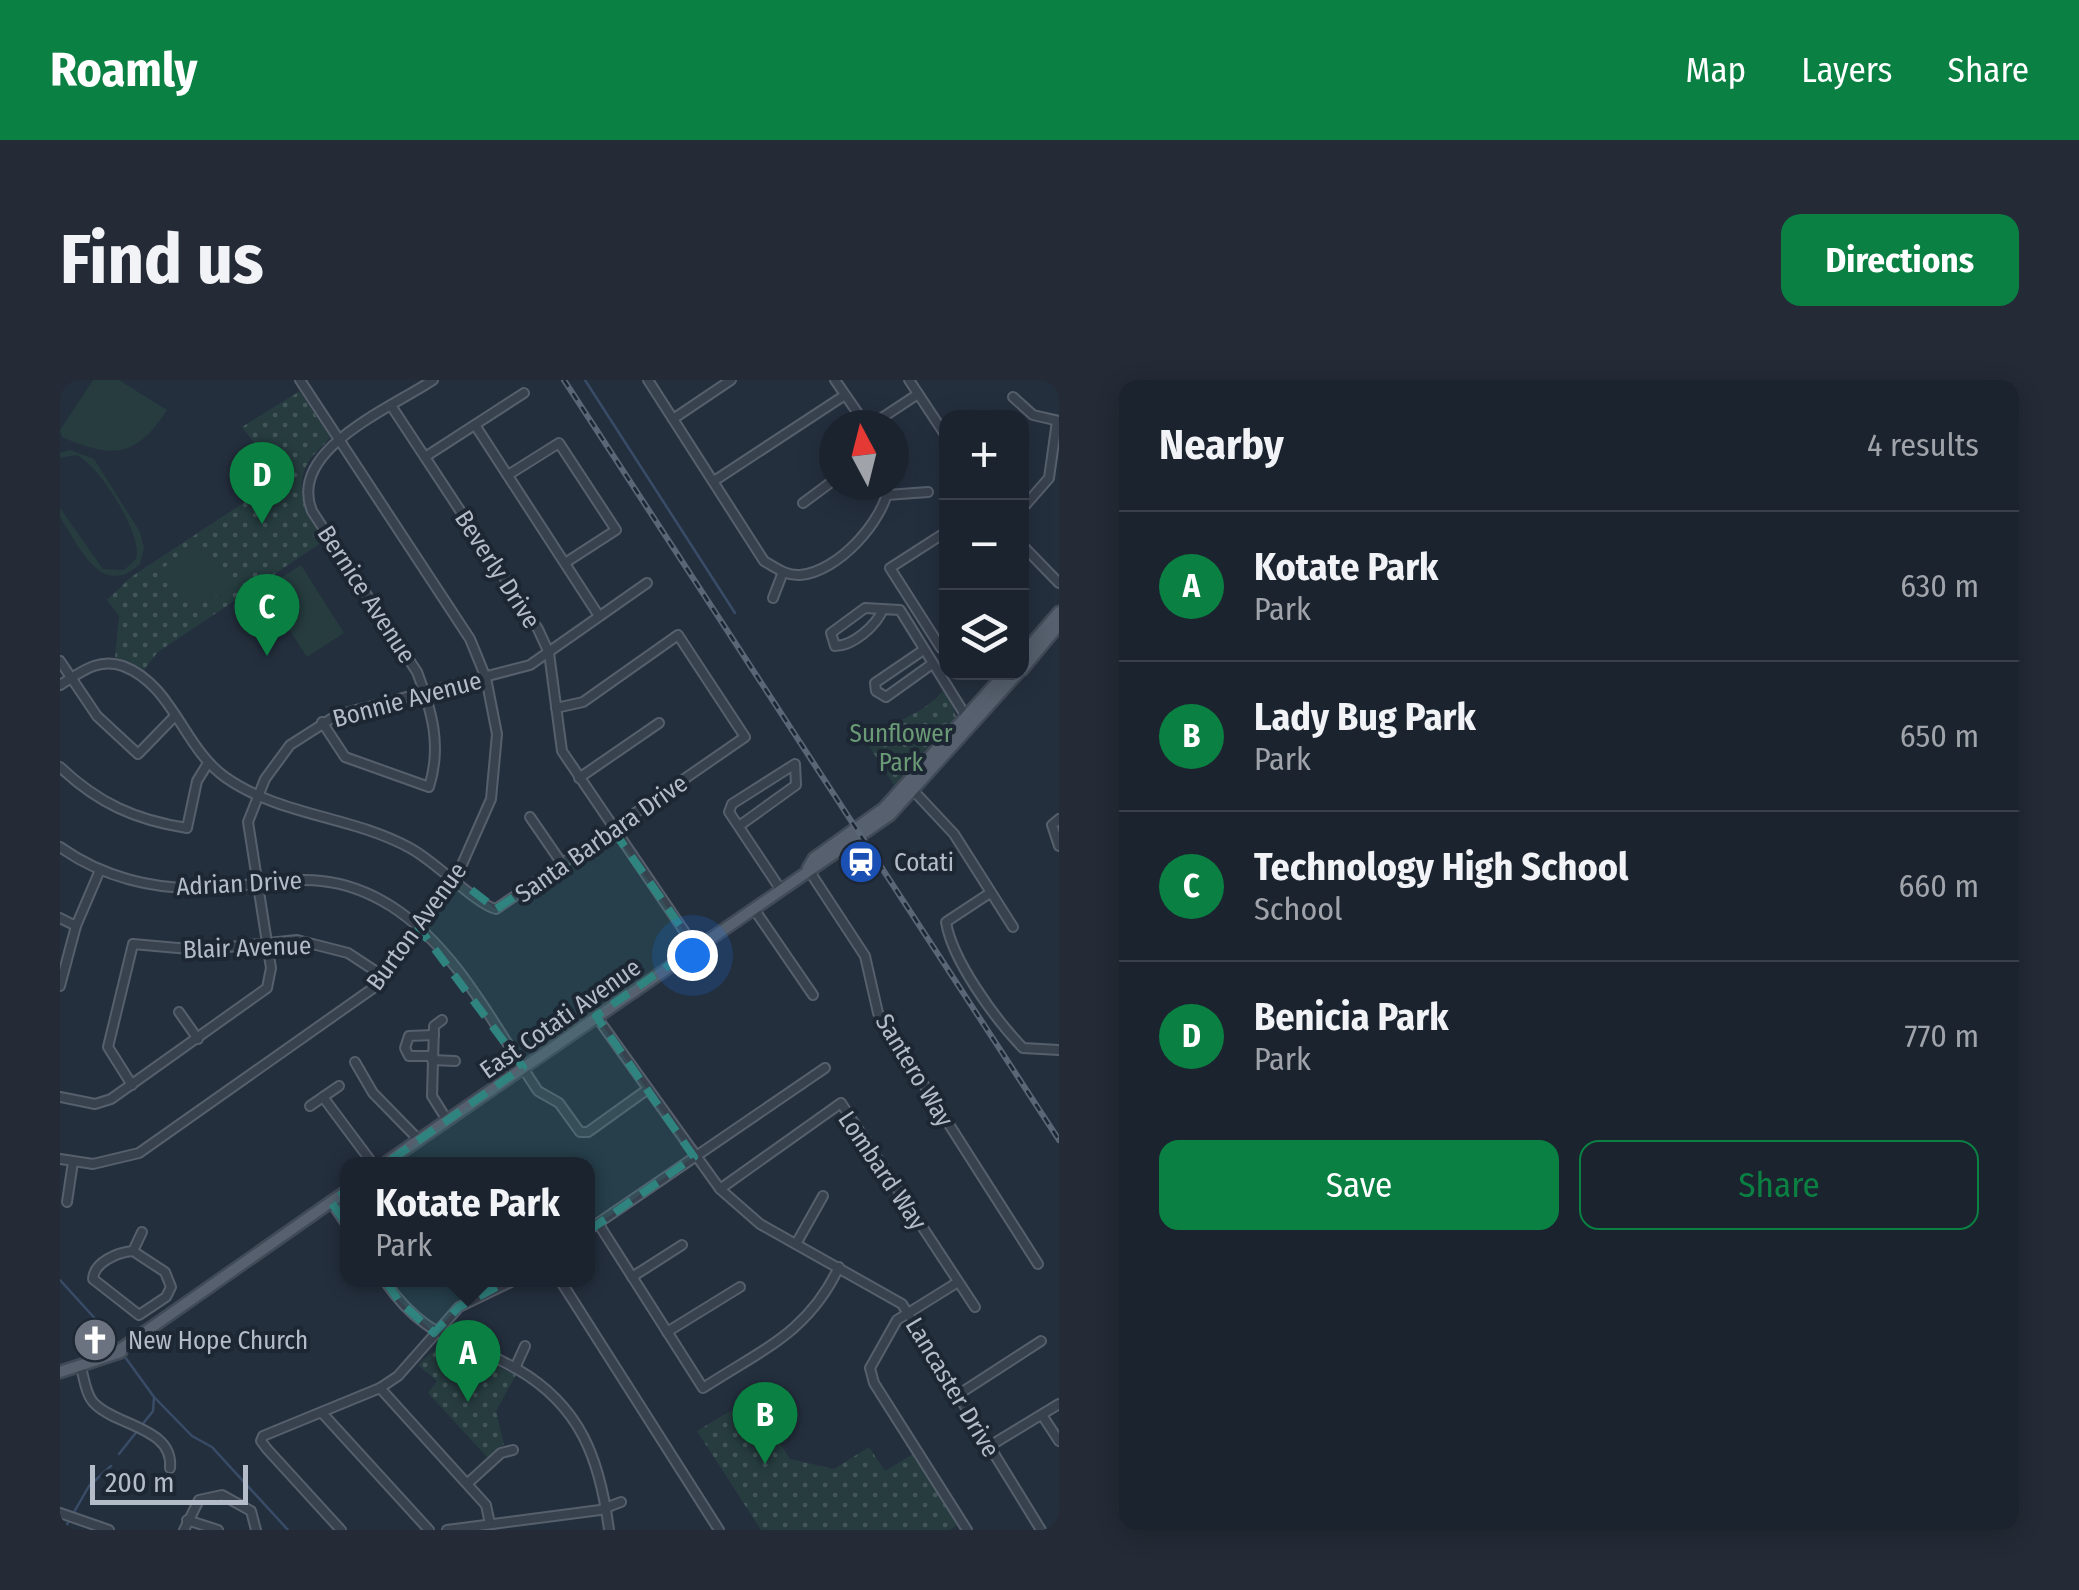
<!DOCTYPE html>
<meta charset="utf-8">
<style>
body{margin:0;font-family:"Fira Sans Condensed",sans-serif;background:#242b36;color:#f1f3f6}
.controls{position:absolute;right:30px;top:30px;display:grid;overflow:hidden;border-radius:20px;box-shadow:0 5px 25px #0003}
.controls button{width:90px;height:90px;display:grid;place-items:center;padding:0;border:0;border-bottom:2px solid #39404a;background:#1b232e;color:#f1f3f6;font:50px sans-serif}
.compass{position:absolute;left:759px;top:30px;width:90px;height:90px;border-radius:50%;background:#1b232e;box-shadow:0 5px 25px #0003;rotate:353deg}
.scale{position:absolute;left:30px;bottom:25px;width:158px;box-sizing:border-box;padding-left:10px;border:5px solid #b4bcc9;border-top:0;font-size:28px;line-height:35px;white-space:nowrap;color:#b4bcc9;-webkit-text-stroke:8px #1d2633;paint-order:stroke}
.you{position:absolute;left:632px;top:575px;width:35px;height:35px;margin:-25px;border:8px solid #fff;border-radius:50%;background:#1a73e8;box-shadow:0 0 0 15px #1a73e833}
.badge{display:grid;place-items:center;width:65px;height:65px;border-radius:50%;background:#0b8043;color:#fff;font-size:32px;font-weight:700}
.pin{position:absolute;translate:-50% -82px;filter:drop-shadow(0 2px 5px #0008)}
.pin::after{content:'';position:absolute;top:52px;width:35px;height:30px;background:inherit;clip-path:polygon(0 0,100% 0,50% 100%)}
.popup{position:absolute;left:280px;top:777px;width:255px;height:130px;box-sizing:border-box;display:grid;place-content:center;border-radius:20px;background:#1b232e;filter:drop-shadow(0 2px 8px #0005);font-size:32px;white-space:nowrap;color:#a0a4aa}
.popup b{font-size:38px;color:#f1f3f6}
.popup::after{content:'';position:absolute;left:50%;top:100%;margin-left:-20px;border:20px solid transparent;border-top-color:#1b232e}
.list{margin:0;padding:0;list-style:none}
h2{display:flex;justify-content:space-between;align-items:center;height:130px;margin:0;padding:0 40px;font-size:42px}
h2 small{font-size:32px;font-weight:400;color:#a0a4aa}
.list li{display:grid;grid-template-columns:65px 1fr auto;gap:30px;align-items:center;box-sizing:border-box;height:150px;padding:0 40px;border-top:2px solid #39404a}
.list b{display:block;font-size:38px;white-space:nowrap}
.list p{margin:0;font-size:32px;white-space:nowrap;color:#a0a4aa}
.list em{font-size:32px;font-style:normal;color:#a0a4aa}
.actions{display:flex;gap:20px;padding:30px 40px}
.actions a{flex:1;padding:22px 0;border:2px solid #0b8043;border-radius:20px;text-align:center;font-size:35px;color:#0b8043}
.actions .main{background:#0b8043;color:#fff}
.icon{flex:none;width:55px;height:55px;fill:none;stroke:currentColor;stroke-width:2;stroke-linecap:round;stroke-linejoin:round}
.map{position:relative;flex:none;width:999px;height:1150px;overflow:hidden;border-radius:20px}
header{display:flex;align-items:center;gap:60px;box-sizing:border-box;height:140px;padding:0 50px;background:#0b8043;color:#fff}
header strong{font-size:48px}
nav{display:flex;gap:55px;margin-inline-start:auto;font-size:35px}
.intro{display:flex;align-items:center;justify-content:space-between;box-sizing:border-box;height:240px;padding:0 60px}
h1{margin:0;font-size:70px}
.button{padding:25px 45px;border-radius:20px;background:#0b8043;color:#fff;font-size:35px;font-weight:700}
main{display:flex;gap:60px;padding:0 60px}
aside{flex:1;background:#1b232e;border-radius:20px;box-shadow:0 5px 25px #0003}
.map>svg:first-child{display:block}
.park{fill:url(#park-dots)}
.garden{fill:#263c3f}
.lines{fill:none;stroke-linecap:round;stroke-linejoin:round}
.stream{stroke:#394c67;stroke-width:2.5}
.minor-casing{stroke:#565f6c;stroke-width:12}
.major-casing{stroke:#414a57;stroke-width:15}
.minor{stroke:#38414e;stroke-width:8}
.major{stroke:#56606e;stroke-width:10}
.rail-casing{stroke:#5a6575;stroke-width:6}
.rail{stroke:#1d2633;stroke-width:2.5;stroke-dasharray:8;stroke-linecap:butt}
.marked{fill:#308480;fill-opacity:0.2;stroke:#308480;stroke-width:8;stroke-dasharray:20 12;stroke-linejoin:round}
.labels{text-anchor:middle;stroke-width:8;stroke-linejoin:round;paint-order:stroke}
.street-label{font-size:25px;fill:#b4bcc9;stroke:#1d2633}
.park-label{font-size:25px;fill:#6b9a76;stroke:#1d2633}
.poi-label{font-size:25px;fill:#b4bcc9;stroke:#1d2633;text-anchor:start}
</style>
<header>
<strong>Roamly</strong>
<nav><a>Map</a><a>Layers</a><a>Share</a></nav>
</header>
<div class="intro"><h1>Find us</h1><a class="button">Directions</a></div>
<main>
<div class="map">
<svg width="999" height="1150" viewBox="0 0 999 1150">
<defs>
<pattern id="park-dots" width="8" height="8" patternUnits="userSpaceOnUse" patternTransform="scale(2.5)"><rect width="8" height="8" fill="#263c3f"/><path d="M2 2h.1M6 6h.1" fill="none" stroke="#435659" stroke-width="1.8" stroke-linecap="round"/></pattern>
</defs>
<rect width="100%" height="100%" fill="#242f3e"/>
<g class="park">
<path d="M240 11 270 57C264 66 254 73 248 82 232 111 250 137 264 161L98 272 83 291 55 277 59 236 47 220 71 197 221 98 182 47Z"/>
<path d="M885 306 898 342 837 410 802 355 814 346C831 349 879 324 885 306Z"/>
<polygon points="383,962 456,995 436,1031 444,1064 428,1078 368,1013 377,1001 358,985"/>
<polygon points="677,1027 703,1036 730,1079 774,1089 809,1067 825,1091 853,1074 899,1144 890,1150 701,1150 637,1051"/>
</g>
<g class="garden">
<path d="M33 0H59L107 30C76 79 50 78 2 57L0 50Z"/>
<path d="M10 70 34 79 80 152 84 168 80 184C41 220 19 166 0 137V128L43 189 64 190 76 179C84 156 38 83 16 75L0 78V73Z"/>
<path d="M140 164 176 208C132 228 131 227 97 192Z"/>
<polygon points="241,185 284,253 247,277 203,209"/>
</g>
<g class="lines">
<g class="stream">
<polyline points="525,0 675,233"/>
<polyline points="0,900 59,965"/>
<polyline points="65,977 94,1017 132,1056 152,1067 228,1150"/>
<polyline points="59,1074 93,1031 94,1018"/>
<polyline points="6,1146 29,1106 51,1086"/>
</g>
<g class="minor-casing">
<g id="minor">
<path d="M588 0 704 181C716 188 726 196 740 195 778 192 824 141 829 105"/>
<polyline points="775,0 806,45"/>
<polyline points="849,0 886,56"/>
<polyline points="953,17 973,35 999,41"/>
<polyline points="332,27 478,249 489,273 502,371 635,567"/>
<polyline points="613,39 671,0"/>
<polyline points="415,45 539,236"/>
<polyline points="811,45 858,14"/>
<polyline points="365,77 464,13"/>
<polyline points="448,95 499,63 556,150 505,183"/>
<polyline points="654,101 785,15"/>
<polyline points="827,115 868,112"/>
<polyline points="743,123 774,100"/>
<polyline points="962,129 989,98 997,41"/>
<polyline points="886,152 830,188 881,268 886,269"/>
<polyline points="962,165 999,203"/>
<polyline points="713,218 723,192"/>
<path d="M823 229C816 246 793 266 775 266L771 253 805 228 840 230 907 338"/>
<polyline points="862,271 815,303 816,311 826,317 872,284"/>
<polyline points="0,281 37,336 78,374 114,337"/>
<path d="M0 305C20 293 38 277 63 286 113 305 123 367 165 397 220 436 292 436 350 468 375 481 417 525 436 529L685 357 618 255 523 322 496 328"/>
<path d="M262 342 285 377 369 407C382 366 372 331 357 292L252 131C227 70 331 28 373 0"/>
<path d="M0 387C38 423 75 440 127 448L137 401 148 383"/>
<polyline points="519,398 599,343"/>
<polyline points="850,407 894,454 953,547"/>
<polyline points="470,437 503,485"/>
<polyline points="999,439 992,445 999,466"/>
<polyline points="679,446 736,405 735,384 672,424 669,432 721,510"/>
<path d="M0 467C42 497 94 510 145 508 216 506 263 483 331 526 396 567 436 649 478 711L499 723 520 752H528L588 709"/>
<polyline points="748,489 805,576 818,633 978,884"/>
<path d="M930 513 886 542C892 580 935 639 963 668L999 670"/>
<polyline points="694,529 753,615"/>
<polyline points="0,538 16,546"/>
<polyline points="0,606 16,546 40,490"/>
<polyline points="119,632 138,659"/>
<polyline points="536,636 660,809 700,844 842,924 981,1150"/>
<polyline points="382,640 374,646 372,716 387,740"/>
<polyline points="373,676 349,676 345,668 349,656 374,655"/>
<polyline points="372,680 395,681"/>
<polyline points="295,682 313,713 359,760"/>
<polyline points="72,705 48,667 73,564 140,570 237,560 288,573 323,596"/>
<polyline points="0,717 35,724 51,719 207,608 211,588 188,442 205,399 230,365 277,335 470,285 587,203"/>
<polyline points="263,717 313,784"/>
<polyline points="250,726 279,706"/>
<polyline points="0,779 33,784 79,773 319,604 329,584 396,498 431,419 437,354 426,298 410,259 240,0"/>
<polyline points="660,809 781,723 915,927"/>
<polyline points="7,822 13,782"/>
<polyline points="271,822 288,847"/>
<path d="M538 843 643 1008C701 970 748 953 779 887"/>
<polyline points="528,850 765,688"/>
<polyline points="736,864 763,816"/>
<path d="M73 871 105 892 111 907 106 917 79 935 33 899C34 882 58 872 73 871Z"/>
<polyline points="73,871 82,852"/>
<polyline points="572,897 622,865"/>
<path d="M324 900C367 962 397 955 457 989 521 1026 540 1080 549 1150"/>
<polyline points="500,900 659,1150"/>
<polyline points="898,902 837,940 810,988 814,1003 907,1150"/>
<polyline points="607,952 680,907"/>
<path d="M21 987C24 998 26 1016 35 1024 57 1046 114 1048 110 1088"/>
<polyline points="455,988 465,966"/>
<polyline points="320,1008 426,1125 430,1144"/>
<polyline points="896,1016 981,961"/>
<polyline points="264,1035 369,1150"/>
<polyline points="982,1035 999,1061"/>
<polyline points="928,1067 999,1024"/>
<polyline points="408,1103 441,1073 453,1070"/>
<polyline points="0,1133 49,1150"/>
<polyline points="127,1140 158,1150"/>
<polyline points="124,1150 139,1120 162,1115 191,1131 196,1150"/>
<polyline points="281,1150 207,1069 201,1061 203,1056 320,1008 338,996 399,927 455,900"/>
<polyline points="387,1150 540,1130 561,1122"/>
</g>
</g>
<g class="major-casing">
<g id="major">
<polyline points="962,275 999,232"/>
<polyline points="962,290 999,245"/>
<polyline points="748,488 754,478 824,428 946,292"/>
<polyline points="324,784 830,435 959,292"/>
<polyline points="55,973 288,810"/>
<polyline points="0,992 61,972"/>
</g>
</g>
<use href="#minor" class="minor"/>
<use href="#major" class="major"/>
<g class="rail-casing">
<polyline id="rail" points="504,0 999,760"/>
</g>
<use href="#rail" class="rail"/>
</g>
<path class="marked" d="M553 450 635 567 536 636 634 777 487 880 399 927 374 953 339 921 271 822 463 687 359 548 396 498 436 529Z"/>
<defs>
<g id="station-disc" transform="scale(2.25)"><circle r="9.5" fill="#1a4fb4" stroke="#1d2633"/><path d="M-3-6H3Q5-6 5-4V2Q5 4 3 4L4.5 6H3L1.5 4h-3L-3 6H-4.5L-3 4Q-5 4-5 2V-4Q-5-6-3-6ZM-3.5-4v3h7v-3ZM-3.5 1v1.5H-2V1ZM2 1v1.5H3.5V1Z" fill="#fff"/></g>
<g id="church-disc" transform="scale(2.25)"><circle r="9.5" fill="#6b7280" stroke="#1d2633"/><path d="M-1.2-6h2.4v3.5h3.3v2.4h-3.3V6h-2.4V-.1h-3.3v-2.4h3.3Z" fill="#fff"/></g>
</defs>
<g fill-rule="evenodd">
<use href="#station-disc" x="801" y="482"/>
<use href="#church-disc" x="35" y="960"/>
</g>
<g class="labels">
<g class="street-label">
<text transform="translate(438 189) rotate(57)" y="9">Beverly Drive</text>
<text transform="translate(307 214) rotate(57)" y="9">Bernice Avenue</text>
<text transform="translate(347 319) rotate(-15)" y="9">Bonnie Avenue</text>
<text transform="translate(541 458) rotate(-35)" y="9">Santa Barbara Drive</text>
<text transform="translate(179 503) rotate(-3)" y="9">Adrian Drive</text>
<text transform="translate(356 546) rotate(-54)" y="9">Burton Avenue</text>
<text transform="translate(187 567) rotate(-2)" y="9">Blair Avenue</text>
<text transform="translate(500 638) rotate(-35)" y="9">East Cotati Avenue</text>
<text transform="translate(855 690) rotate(59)" y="9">Santero Way</text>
<text transform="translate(823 790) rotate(56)" y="9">Lombard Way</text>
<text transform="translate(893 1007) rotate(59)" y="9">Lancaster Drive</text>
</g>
<g class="park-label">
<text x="841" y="362">Sunflower<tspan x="841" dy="29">Park</tspan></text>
</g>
<g class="poi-label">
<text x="834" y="491">Cotati</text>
<text x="68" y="969">New Hope Church</text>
</g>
</g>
</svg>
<div class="controls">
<button>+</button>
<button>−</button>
<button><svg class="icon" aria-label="layers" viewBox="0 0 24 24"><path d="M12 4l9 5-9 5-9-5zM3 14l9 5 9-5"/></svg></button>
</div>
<svg class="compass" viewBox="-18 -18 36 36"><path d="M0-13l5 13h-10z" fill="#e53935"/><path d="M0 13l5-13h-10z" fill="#a0a4aa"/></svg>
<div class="scale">200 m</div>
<div class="you"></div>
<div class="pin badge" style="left:408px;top:1022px">A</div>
<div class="popup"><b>Kotate Park</b>Park</div>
<div class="pin badge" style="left:705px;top:1084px">B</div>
<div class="pin badge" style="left:207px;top:276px">C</div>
<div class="pin badge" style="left:202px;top:144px">D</div>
</div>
<aside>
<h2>Nearby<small>4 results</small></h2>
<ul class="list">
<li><span class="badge">A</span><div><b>Kotate Park</b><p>Park</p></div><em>630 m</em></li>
<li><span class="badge">B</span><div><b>Lady Bug Park</b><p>Park</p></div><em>650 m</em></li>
<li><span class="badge">C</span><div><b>Technology High School</b><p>School</p></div><em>660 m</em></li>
<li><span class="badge">D</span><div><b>Benicia Park</b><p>Park</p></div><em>770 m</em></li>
</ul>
<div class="actions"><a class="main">Save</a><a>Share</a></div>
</aside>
</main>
